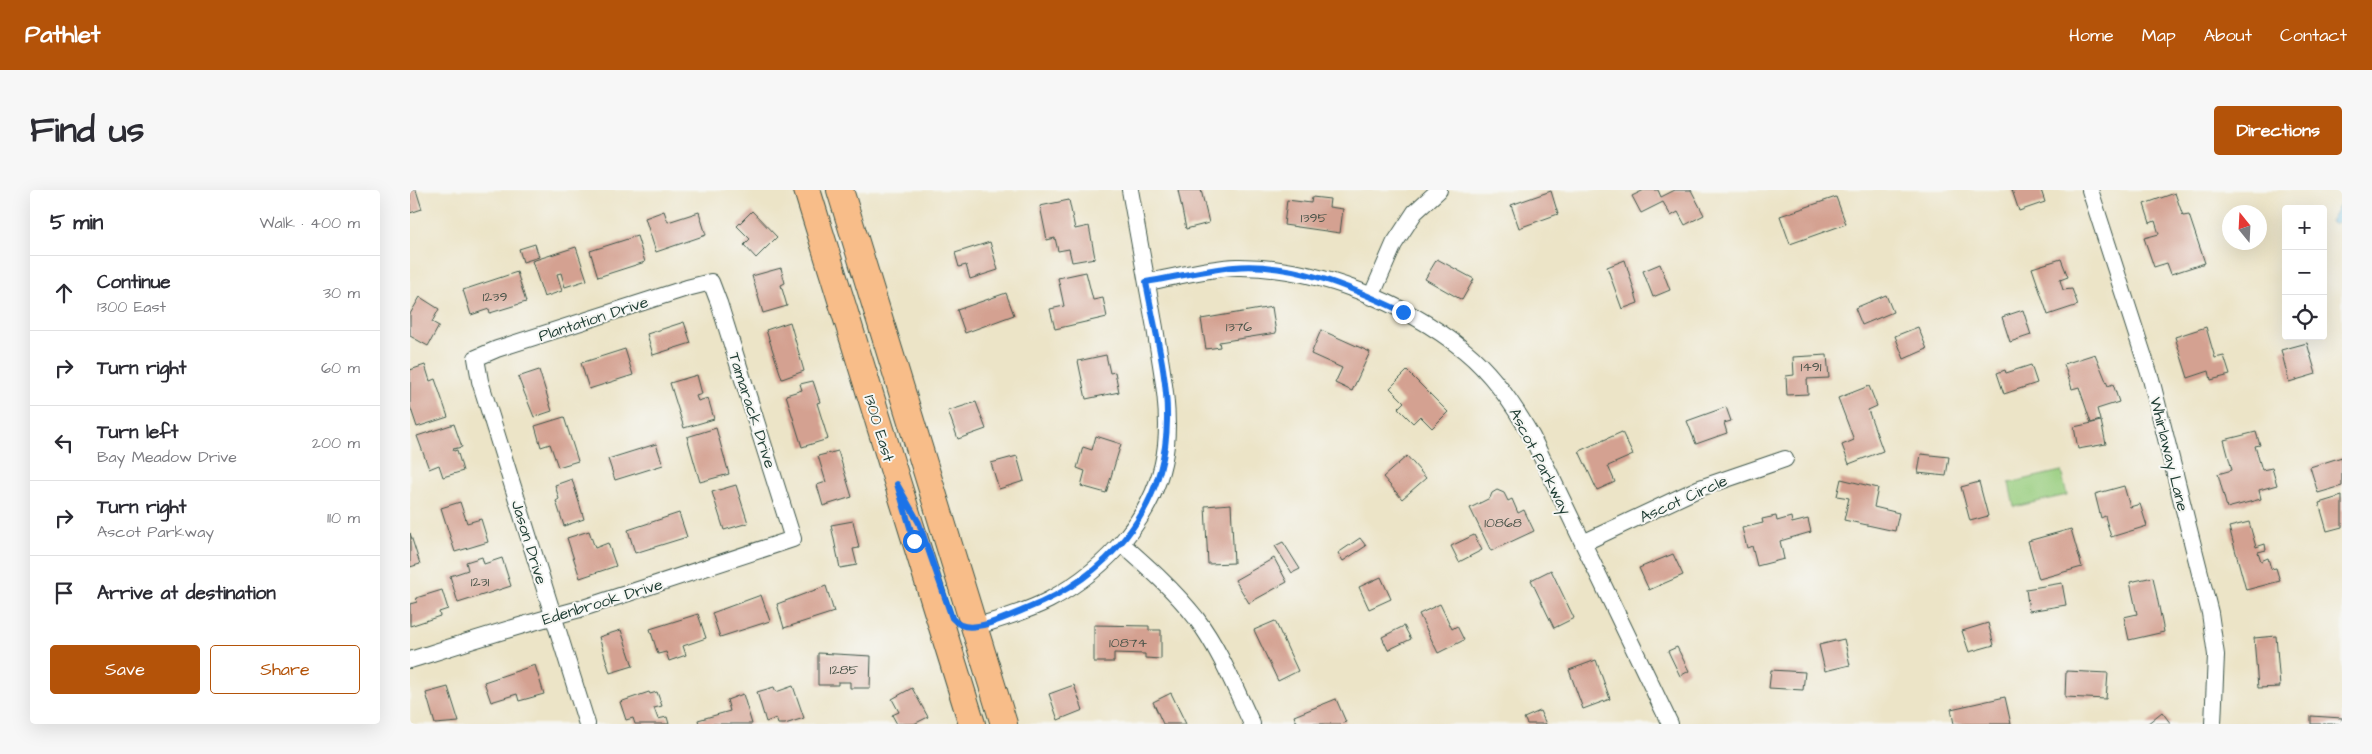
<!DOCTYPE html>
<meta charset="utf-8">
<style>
body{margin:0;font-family:"Architects Daughter",sans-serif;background:#f7f7f7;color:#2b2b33}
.controls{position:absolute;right:15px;top:15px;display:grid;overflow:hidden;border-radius:5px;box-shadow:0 5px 20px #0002}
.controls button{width:45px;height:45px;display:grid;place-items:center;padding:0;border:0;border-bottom:1px solid #e1e1e2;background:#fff;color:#2b2b33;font:25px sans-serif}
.compass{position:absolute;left:1812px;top:15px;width:45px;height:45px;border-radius:50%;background:#fff;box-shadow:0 5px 20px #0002;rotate:342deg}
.stop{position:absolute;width:15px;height:15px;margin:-11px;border:4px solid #1a73e8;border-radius:50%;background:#fff}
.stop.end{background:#1a73e8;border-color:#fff;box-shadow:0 1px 5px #0008}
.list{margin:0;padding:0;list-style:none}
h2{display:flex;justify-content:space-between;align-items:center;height:65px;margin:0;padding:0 20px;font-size:21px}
h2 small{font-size:16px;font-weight:400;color:#7c7c81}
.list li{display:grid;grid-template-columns:32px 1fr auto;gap:15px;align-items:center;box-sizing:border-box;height:75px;padding:0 20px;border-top:1px solid #e1e1e2}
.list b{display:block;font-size:19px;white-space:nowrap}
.list p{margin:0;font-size:16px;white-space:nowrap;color:#7c7c81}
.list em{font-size:16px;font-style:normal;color:#7c7c81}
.actions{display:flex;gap:10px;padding:15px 20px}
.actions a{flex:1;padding:11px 0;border:1px solid #b45309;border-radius:5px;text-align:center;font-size:18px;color:#b45309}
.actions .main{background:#b45309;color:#fff}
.icon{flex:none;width:28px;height:28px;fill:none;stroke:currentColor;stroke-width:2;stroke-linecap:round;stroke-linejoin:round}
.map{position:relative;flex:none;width:1932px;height:534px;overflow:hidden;border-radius:5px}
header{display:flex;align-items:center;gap:30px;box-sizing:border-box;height:70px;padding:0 25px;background:#b45309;color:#fff}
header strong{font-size:24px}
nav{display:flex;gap:28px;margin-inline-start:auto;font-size:18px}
.intro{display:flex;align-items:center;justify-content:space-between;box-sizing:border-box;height:120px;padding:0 30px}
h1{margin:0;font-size:35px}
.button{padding:12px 22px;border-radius:5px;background:#b45309;color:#fff;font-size:18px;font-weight:700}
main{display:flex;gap:30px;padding:0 30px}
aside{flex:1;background:#fff;border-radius:5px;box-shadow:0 5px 20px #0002}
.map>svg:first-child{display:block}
.green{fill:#98cd7e;stroke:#5c8559}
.water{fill:#68bee5;stroke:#447e8c}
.building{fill:#d4a191}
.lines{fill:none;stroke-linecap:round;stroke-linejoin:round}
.minor-casing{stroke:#3e564a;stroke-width:18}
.primary-casing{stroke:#3e564a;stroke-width:28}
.minor{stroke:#fff;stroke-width:16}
.primary{stroke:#f8bd89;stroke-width:26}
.route{stroke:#1a73e8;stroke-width:6}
.labels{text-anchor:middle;stroke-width:4;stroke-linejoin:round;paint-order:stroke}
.number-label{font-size:14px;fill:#4c564b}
.street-label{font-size:16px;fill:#1f3d34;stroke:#f6f6f2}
</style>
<header>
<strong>Pathlet</strong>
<nav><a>Home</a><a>Map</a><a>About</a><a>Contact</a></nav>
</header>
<div class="intro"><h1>Find us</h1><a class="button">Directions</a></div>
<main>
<aside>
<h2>5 min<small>Walk · 400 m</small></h2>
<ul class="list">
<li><svg class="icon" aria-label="ahead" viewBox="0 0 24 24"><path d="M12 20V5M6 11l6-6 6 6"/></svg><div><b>Continue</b><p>1300 East</p></div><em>30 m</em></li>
<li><svg class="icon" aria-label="right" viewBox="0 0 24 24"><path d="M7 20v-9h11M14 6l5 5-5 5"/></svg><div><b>Turn right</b></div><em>60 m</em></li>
<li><svg class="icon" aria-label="left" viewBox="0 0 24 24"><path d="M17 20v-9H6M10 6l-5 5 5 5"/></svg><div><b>Turn left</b><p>Bay Meadow Drive</p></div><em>200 m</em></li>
<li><svg class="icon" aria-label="right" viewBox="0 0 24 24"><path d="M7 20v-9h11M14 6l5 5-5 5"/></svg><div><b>Turn right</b><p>Ascot Parkway</p></div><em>110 m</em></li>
<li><svg class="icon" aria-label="arrive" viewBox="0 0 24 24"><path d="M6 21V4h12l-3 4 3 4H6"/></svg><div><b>Arrive at destination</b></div></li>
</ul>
<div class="actions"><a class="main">Save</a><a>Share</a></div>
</aside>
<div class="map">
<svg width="1932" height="534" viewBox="0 0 1932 534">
<rect width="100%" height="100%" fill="#f6f6f2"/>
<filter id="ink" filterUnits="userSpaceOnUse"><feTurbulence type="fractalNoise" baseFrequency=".02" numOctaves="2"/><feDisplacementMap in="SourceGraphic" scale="10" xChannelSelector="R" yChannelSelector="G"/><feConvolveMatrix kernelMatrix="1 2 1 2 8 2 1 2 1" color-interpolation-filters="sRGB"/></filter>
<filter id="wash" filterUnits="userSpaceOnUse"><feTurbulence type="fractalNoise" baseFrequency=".0096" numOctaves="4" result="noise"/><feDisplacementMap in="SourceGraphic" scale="20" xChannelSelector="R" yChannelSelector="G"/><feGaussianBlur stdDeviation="1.12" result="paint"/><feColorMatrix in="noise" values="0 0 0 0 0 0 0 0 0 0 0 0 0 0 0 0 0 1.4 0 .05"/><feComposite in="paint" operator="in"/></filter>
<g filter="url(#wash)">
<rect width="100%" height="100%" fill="#ece4c7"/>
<polygon class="green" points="1651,281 1657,305 1604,317 1599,293"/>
<polygon class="water" points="1932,10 1932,29 1924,35 1920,32"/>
<g id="blocks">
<g class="building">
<polygon points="0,0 6,0 12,19 0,23"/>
<polygon points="768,0 791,0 799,33 776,39"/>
<polygon points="1234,0 1248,0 1251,7 1265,0 1281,0 1294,25 1275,35 1268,22 1261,26 1253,12 1231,23 1222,6"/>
<polygon points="1602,0 1631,0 1635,12 1609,21"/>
<polygon points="1141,1 1148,24 1109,38 1101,15"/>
<polygon points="1765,3 1773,26 1779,25 1795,73 1761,84 1757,73 1744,77 1734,48 1749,44 1745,31 1740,33 1734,14"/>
<polygon points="902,7 920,9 919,17 933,19 930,43 874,35 877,10 901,13"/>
<polygon points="1426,7 1436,34 1380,54 1370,26"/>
<polygon points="659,10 665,39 679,36 685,68 662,72 659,59 648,61 645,48 637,50 630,16"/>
<polygon points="254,21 258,32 289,22 296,45 246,62 235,28"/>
<polygon points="342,21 367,47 346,68 334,55 340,49 327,36"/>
<polygon points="227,46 235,72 188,87 180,61"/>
<polygon points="580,52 588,80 560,89 556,75 549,77 545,63"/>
<polygon points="125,54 129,67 113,72 109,59"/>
<polygon points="166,57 177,90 155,97 151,83 147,84 152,101 134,107 122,71"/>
<polygon points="1027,69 1064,89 1052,110 1015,89"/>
<polygon points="1651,69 1658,87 1650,90 1653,100 1662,99 1668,115 1638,125 1622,78"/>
<polygon points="1215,70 1228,113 1212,119 1197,77"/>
<polygon points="1250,74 1260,100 1243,107 1233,81"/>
<polygon points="371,78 375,93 371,95 377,116 353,123 342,86"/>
<polygon points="107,82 116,112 80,123 79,119 61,125 53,100"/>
<polygon points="676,82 683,110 693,108 697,127 645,139 640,119 654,116 648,88"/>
<polygon points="596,103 604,125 555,143 547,120"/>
<polygon points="1476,105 1483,122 1452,135 1445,118"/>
<polygon points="10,107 29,119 22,132 29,136 18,156 0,146 0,124"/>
<polygon points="862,117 866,143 809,152 810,157 796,159 791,129"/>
<polygon points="1613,120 1621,145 1600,152 1592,127"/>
<polygon points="274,132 281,153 243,165 237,144"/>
<polygon points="380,132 394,181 372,189 356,140"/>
<polygon points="1508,137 1517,159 1494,169 1485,146"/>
<polygon points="1796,137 1805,168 1814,166 1820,185 1801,190 1799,181 1778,188 1765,147"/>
<polygon points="911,140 960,162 942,201 925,193 932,178 901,164"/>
<polygon points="1897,153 1906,184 1879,192 1871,160"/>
<polygon points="215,159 223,185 179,199 171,173"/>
<polygon points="1685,164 1698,196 1703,194 1709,212 1687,219 1690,230 1681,233 1669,197 1662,199 1654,174"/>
<polygon points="696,165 700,183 705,182 709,202 676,209 668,171"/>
<polygon points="1417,165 1419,188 1397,189 1398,204 1377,205 1376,186 1384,185 1383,167"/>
<polygon points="15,175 20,191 25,189 38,227 7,237 0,216 0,180"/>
<polygon points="1621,175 1627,193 1594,204 1587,183 1595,180 1596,183"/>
<polygon points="129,180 142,221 124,227 108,187"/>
<polygon points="997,181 1038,222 1022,238 1010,226 1003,233 988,218 994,212 980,198"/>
<polygon points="287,185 292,204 286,206 288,211 298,208 304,229 274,238 260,193"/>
<polygon points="403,191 410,212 407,213 418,249 392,257 376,205 392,200 390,194"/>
<polygon points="1459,196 1467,216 1458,220 1473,261 1439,274 1432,255 1444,250 1428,208"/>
<polygon points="566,212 576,239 548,249 538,221"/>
<polygon points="1316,217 1321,231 1314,233 1317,243 1286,254 1277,231"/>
<polygon points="154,227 168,271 148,277 140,254 131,257 125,236"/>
<polygon points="1691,231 1696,254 1668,259 1664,237"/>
<polygon points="44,234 52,257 43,259 44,261 47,260 53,281 33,287 29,275 19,279 7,246"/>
<polygon points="306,238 319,284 290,292 277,247"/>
<polygon points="1212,242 1223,265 1198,276 1205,292 1187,300 1169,261"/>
<polygon points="1846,242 1850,255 1845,256 1852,280 1862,278 1867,295 1849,300 1851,309 1817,318 1808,284 1822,280 1814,250"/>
<polygon points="686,246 711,254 696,303 671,296 675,281 667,278 673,257 682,260"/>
<polygon points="246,254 253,275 205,290 198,269"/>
<polygon points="428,261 442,307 413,316 407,295 416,292 408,266"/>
<polygon points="1511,264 1539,267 1536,286 1508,283"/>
<polygon points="607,266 614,291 589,299 581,273"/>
<polygon points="997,266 1016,288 992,309 973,287"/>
<polygon points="1932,267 1932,296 1908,303 1900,277"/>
<polygon points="162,289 174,329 154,336 146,311 149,309 145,295"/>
<polygon points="1431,289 1468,298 1464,317 1489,323 1485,341 1434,330 1439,308 1427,306"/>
<polygon points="1569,292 1578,326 1560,331 1551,297"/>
<polygon points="326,295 338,333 314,340 302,302"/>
<polygon points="1714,296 1720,317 1730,314 1737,336 1701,347 1695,326 1691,328 1685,304"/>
<polygon points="1087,300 1094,303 1098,311 1102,309 1108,323 1114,320 1124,341 1081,361 1060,318 1080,308 1082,303"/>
<polygon points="1932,306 1932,337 1917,341 1909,313"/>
<polygon points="50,312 57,333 71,329 78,352 45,362 31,318"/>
<polygon points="821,314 824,373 798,374 795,316"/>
<polygon points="269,323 277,347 225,363 218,340"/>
<polygon points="1366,326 1367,331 1381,327 1382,333 1398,329 1401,342 1370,351 1374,369 1347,376 1342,356 1337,358 1332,338 1353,333 1352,329"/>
<polygon points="443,331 449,358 443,359 447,375 430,378 421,335"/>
<polygon points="1839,332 1846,357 1855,354 1856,360 1848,362 1851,371 1858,368 1861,379 1866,378 1870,391 1836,400 1819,337"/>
<polygon points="1661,339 1672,377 1629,389 1618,351"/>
<polygon points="179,341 185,358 198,353 206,376 170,388 157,348"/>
<polygon points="0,343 10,374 0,377"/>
<polygon points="1064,345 1072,360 1049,372 1041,356"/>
<polygon points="950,348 956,356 933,371 928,363"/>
<polygon points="873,352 890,379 882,383 865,356"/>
<polygon points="1263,364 1273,385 1239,400 1229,378"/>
<polygon points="72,367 74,374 92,368 101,396 48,413 40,386 58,380 56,372"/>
<polygon points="864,368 877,392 839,413 825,390"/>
<polygon points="1141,380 1164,428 1144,438 1121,390"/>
<polygon points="971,387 981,409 959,419 949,397"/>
<polygon points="1743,387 1754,442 1719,450 1714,427 1727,424 1720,392"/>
<polygon points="1652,393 1656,415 1619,421 1616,399"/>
<polygon points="416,396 424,422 374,438 367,414"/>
<polygon points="32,400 38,419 29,422 30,426 0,436 0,414 7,412 6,408"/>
<polygon points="351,405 360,431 310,447 302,423"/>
<polygon points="1030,414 1042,439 1047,436 1054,450 1028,463 1009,424"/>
<polygon points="288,424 296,448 273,456 276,465 259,471 256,462 248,464 240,439"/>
<polygon points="865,431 888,481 868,491 844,440"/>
<polygon points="1578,433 1584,455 1559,462 1552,441"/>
<polygon points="684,435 739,436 739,440 751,440 751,469 735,468 735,464 704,463 704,472 684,472"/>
<polygon points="994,436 1001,449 978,460 972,447"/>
<polygon points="211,440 223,476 200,483 189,447"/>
<polygon points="1866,446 1870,497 1848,498 1844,448"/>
<polygon points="1434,449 1440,475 1415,481 1409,455"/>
<polygon points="1267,457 1279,481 1270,486 1258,461"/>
<polygon points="408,463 461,466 460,498 440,498 440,492 428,492 428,495 408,495"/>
<polygon points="1186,470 1200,509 1173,519 1159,480"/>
<polygon points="125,475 134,504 109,511 107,504 81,512 74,492"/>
<polygon points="1361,480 1395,482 1393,500 1359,498"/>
<polygon points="1656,481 1698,483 1696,509 1655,507"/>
<polygon points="664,495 673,520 648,530 639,504"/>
<polygon points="383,496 394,528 375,534 368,534 366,528 356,532 347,502 364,497 366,502"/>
<polygon points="38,497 49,532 25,534 16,503"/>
<polygon points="502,498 518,527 504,534 487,534 482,525 489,522 482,509"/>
<polygon points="239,502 240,504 247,502 252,516 244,518 248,529 257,527 259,534 225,534 223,528 216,530 210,512"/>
<polygon points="761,503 776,534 753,534 743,512"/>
<polygon points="333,504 342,534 289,534 288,530 320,521 317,510"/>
<polygon points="1595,507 1601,534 1544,534 1541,519"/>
<polygon points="926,509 936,532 930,534 887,534 884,526"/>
<polygon points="1130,521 1136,534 1117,534 1114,528"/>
<polygon points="1752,522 1761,534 1737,534"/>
<polygon points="1901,526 1932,528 1932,534 1901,534"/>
</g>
</g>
</g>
<g filter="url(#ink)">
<use href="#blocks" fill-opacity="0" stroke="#3e564a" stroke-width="1"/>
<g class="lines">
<g class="minor-casing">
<g id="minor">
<polyline points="1680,0 1741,189 1800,423 1806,465 1803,534"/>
<path d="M737 92C766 87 797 78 827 77 904 76 995 112 1055 161 1083 184 1104 215 1122 247L1260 534"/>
<polyline points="961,107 984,54 1005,22 1029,0"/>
<polyline points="1173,353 1290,298 1375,269"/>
<path d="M712 354C738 377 764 400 786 428 810 460 825 498 842 534"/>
<path d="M565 437C590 429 616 422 639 410 697 379 749 323 756 255 760 216 751 177 745 138 737 92 728 46 720 0"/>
<path d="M0 470C57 452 113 434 170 419L383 349 309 113 301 92 277 98 87 159 66 168 70 191 177 534"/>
</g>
</g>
<g class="primary-casing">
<g id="primary">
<polyline points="397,0 562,534"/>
<polyline points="430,0 594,534"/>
</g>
</g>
<use href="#minor" class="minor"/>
<use href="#primary" class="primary"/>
</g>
</g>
<g class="lines" filter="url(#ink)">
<path class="route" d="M504 351 487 294 509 333 542 428C545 431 548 434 551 435 567 442 601 425 616 419 697 387 756 320 757 230 758 185 744 137 736 92 765 87 795 80 824 77 883 72 941 97 993 122"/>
</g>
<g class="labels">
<g class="number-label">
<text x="904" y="32">1395</text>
<text x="85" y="111">1239</text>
<text x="829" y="141">1376</text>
<text x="1401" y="181">1491</text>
<text x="1093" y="337">10868</text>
<text x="70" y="396">1231</text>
<text x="718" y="457">10874</text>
<text x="434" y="484">1285</text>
</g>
<g class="street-label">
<text transform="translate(183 128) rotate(-18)" y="6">Plantation Drive</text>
<text transform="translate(343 220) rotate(72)" y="6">Tamarack Drive</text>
<text transform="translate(470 238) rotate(73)" y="6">1300 East</text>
<text transform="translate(1760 264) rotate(76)" y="6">Whirlaway Lane</text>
<text transform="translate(1131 271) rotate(63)" y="6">Ascot Parkway</text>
<text transform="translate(1273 308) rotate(-24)" y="6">Ascot Circle</text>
<text transform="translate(120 352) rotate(73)" y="6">Jason Drive</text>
<text transform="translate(192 411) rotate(-17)" y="6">Edenbrook Drive</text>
</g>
</g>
</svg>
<div class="controls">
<button>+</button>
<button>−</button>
<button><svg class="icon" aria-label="locate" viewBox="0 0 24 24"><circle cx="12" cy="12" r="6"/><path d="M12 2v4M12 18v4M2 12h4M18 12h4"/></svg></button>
</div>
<svg class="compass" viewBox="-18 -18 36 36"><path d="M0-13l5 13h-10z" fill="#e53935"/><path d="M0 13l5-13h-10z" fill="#7c7c81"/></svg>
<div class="stop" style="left:504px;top:351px"></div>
<div class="stop end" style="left:993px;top:122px"></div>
</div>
</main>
